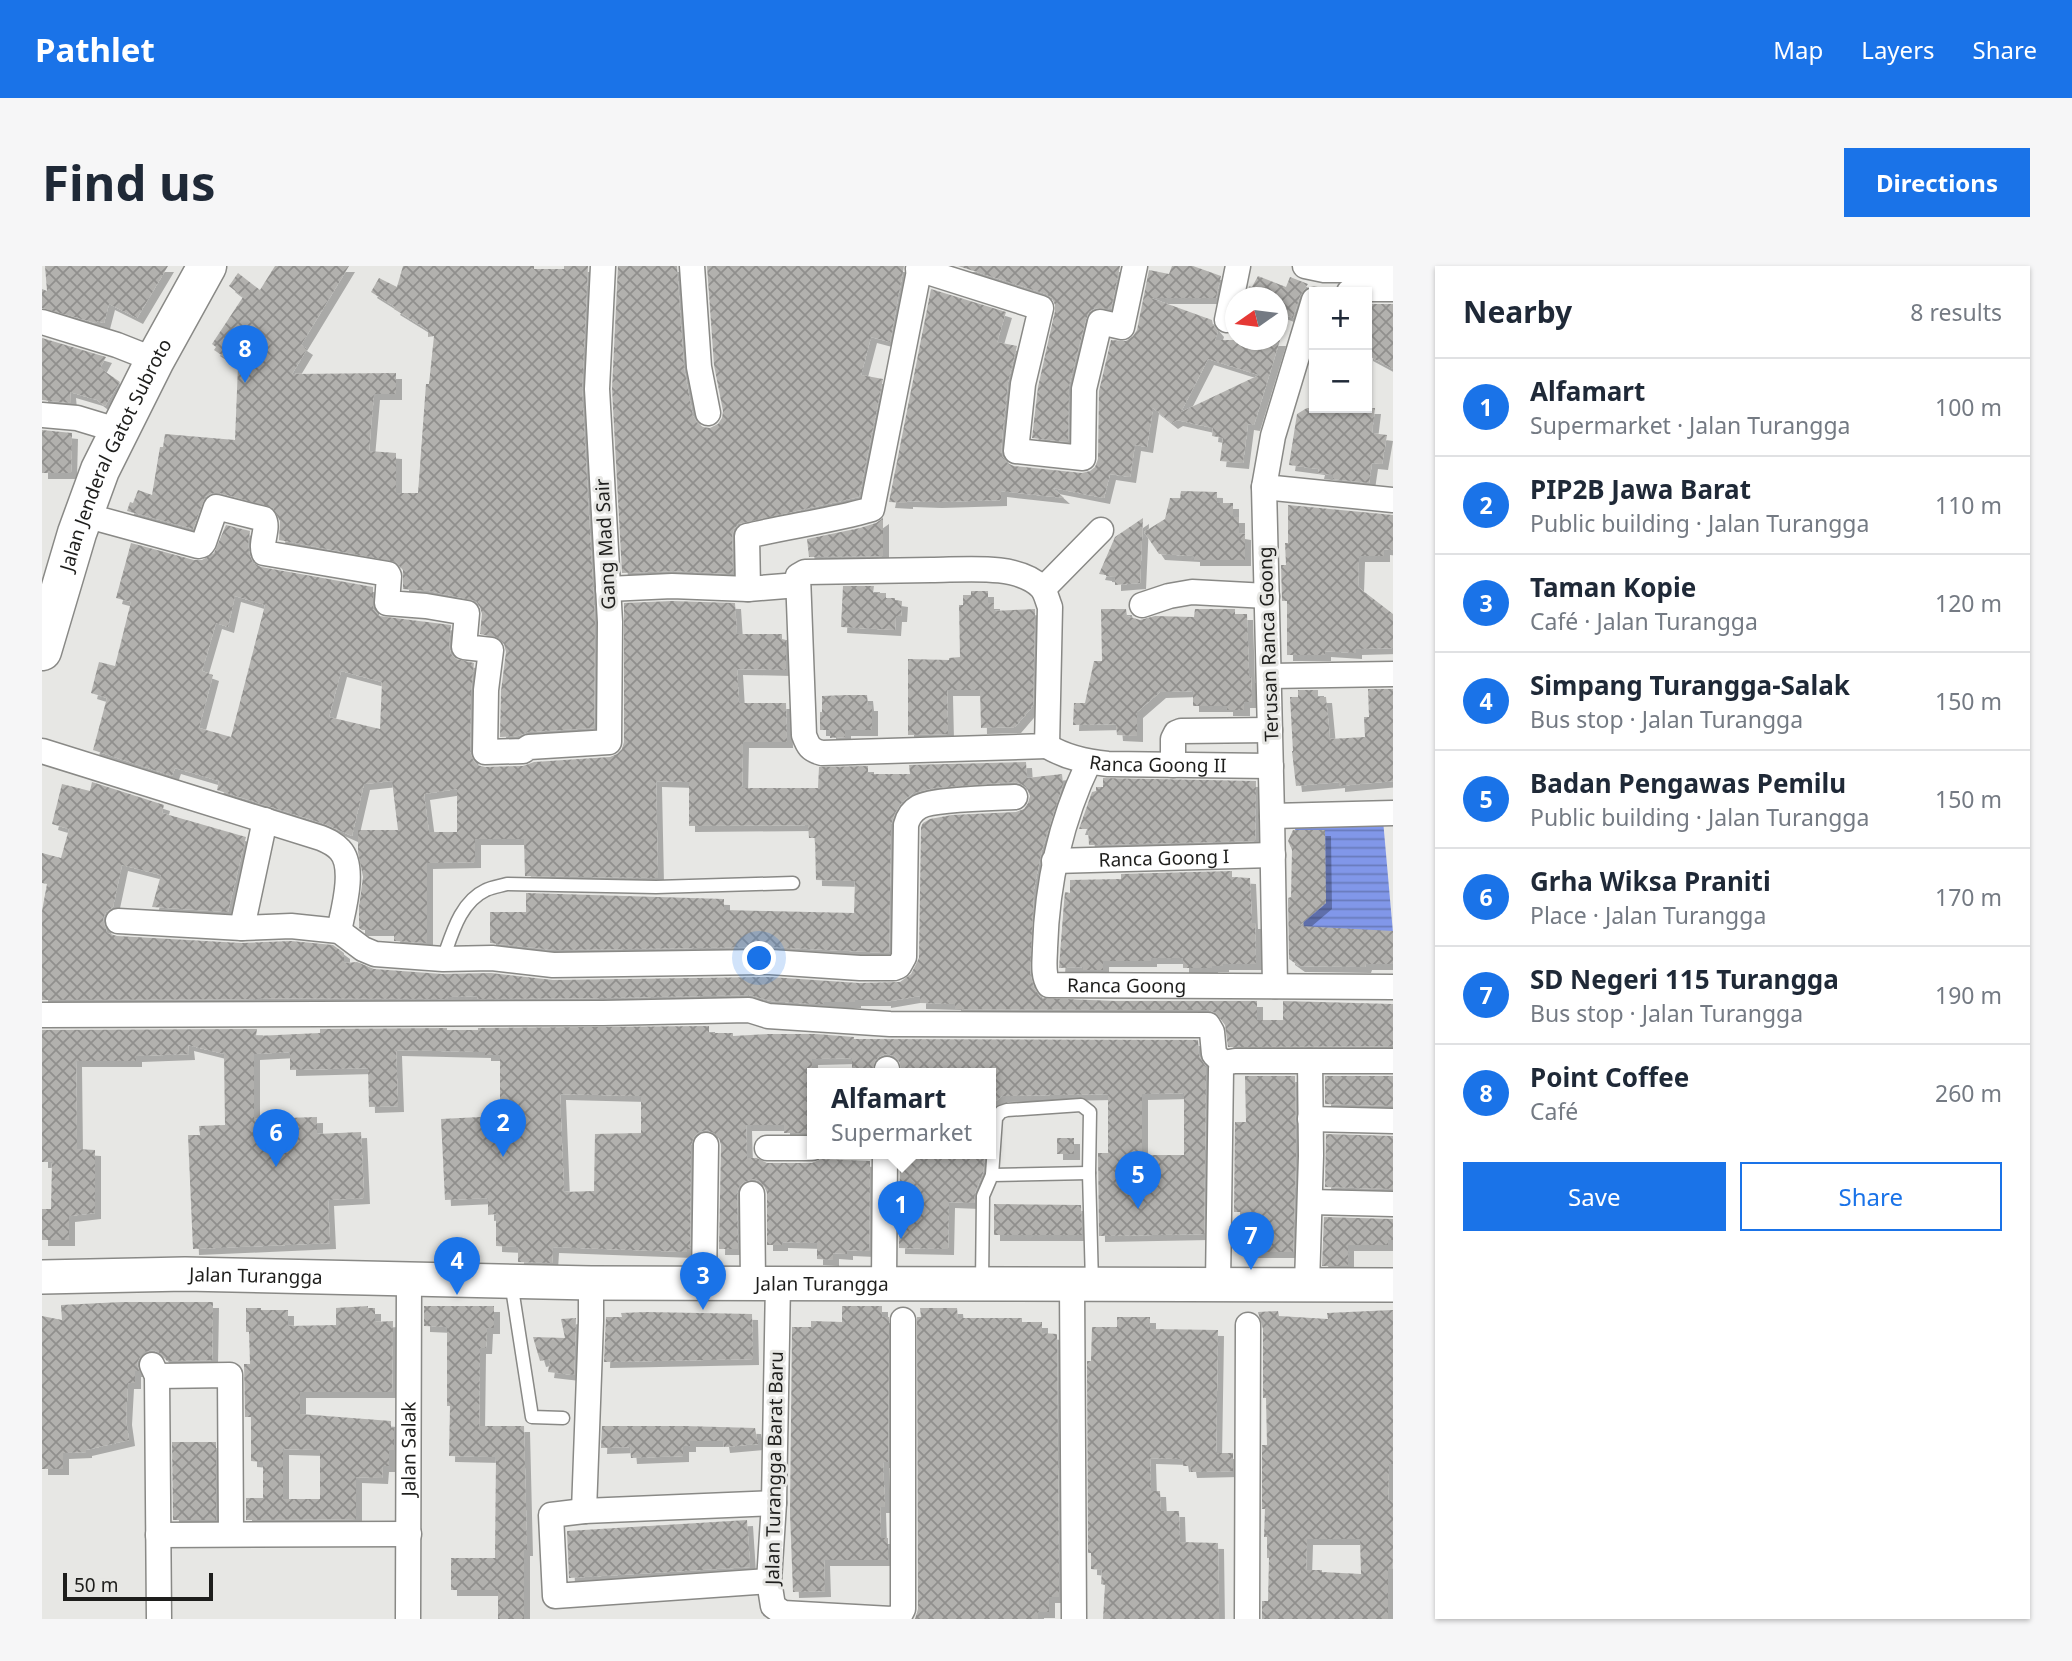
<!DOCTYPE html>
<meta charset="utf-8">
<style>
body{margin:0;font-family:"Noto Sans",sans-serif;background:#f6f6f7;color:#1f2937}
.controls{position:absolute;right:21px;top:21px;display:grid;overflow:hidden;border-radius:0px;box-shadow:0 2px 5px #0004}
.controls button{width:63px;height:63px;display:grid;place-items:center;padding:0;border:0;border-bottom:2px solid #e0e1e3;background:#fff;color:#1f2937;font:35px sans-serif}
.compass{position:absolute;left:1183px;top:21px;width:63px;height:63px;border-radius:50%;background:#fff;box-shadow:0 2px 5px #0004;rotate:256deg}
.scale{position:absolute;left:21px;bottom:18px;width:150px;box-sizing:border-box;padding-left:7px;border:4px solid #1e1e1c;border-top:0;font-size:19px;line-height:24px;white-space:nowrap;color:#1e1e1c;-webkit-text-stroke:5px #e7e7e4;paint-order:stroke}
.you{position:absolute;left:718px;top:693px;width:24px;height:24px;margin:-18px;border:5px solid #fff;border-radius:50%;background:#1a73e8;box-shadow:0 0 0 10px #1a73e833}
.badge{display:grid;place-items:center;width:46px;height:46px;border-radius:50%;background:#1a73e8;color:#fff;font-size:23px;font-weight:700}
.pin{position:absolute;translate:-50% -58px;filter:drop-shadow(0 2px 4px #0008)}
.pin::after{content:'';position:absolute;top:37px;width:24px;height:21px;background:inherit;clip-path:polygon(0 0,100% 0,50% 100%)}
.popup{position:absolute;left:765px;top:802px;width:189px;height:91px;box-sizing:border-box;display:grid;place-content:center;border-radius:0px;background:#fff;filter:drop-shadow(0 2px 5px #0005);font-size:23px;white-space:nowrap;color:#747a83}
.popup b{font-size:26px;color:#1f2937}
.popup::after{content:'';position:absolute;left:50%;top:100%;margin-left:-14px;border:14px solid transparent;border-top-color:#fff}
.list{margin:0;padding:0;list-style:none}
h2{display:flex;justify-content:space-between;align-items:center;height:91px;margin:0;padding:0 28px;font-size:30px}
h2 small{font-size:23px;font-weight:400;color:#747a83}
.list li{display:grid;grid-template-columns:46px 1fr auto;gap:21px;align-items:center;box-sizing:border-box;height:98px;padding:0 28px;border-top:2px solid #e0e1e3}
.list b{display:block;font-size:26px;white-space:nowrap}
.list p{margin:0;font-size:23px;white-space:nowrap;color:#747a83}
.list em{font-size:23px;font-style:normal;color:#747a83}
.actions{display:flex;gap:14px;padding:21px 28px}
.actions a{flex:1;padding:16px 0;border:2px solid #1a73e8;border-radius:0px;text-align:center;font-size:24px;color:#1a73e8}
.actions .main{background:#1a73e8;color:#fff}
.map{position:relative;flex:none;width:1351px;height:1353px;overflow:hidden;border-radius:0px}
header{display:flex;align-items:center;gap:42px;box-sizing:border-box;height:98px;padding:0 35px;background:#1a73e8;color:#fff}
header strong{font-size:33px}
nav{display:flex;gap:38px;margin-inline-start:auto;font-size:24px}
.intro{display:flex;align-items:center;justify-content:space-between;box-sizing:border-box;height:168px;padding:0 42px}
h1{margin:0;font-size:49px}
.button{padding:18px 32px;border-radius:0px;background:#1a73e8;color:#fff;font-size:24px;font-weight:700}
main{display:flex;gap:42px;padding:0 42px}
aside{flex:1;background:#fff;border-radius:0px;box-shadow:0 2px 5px #0004}
.map>svg:first-child{display:block}
.water{fill:url(#water-rules)}
.building{fill:url(#building-cross-hatch);fill-rule:evenodd;filter:url(#shadow)}
.lines{fill:none;stroke-linecap:round;stroke-linejoin:round}
.lane-casing{stroke:#898986;stroke-width:15}
.street-casing{stroke:#898986;stroke-width:27}
.secondary-casing{stroke:#898986;stroke-width:36}
.primary-casing{stroke:#898986;stroke-width:41}
.lane{stroke:#fff;stroke-width:12}
.street{stroke:#fff;stroke-width:24}
.secondary{stroke:#fff;stroke-width:33}
.primary{stroke:#fff;stroke-width:38}
.labels{text-anchor:middle;stroke-width:6;stroke-linejoin:round;paint-order:stroke}
.street-label{font-size:19px;fill:#1e1e1c;stroke:#e7e7e4}
</style>
<header>
<strong>Pathlet</strong>
<nav><a>Map</a><a>Layers</a><a>Share</a></nav>
</header>
<div class="intro"><h1>Find us</h1><a class="button">Directions</a></div>
<main>
<div class="map">
<svg width="1351" height="1353" viewBox="0 0 1351 1353">
<defs>
<pattern id="water-rules" width="6" height="5" patternUnits="userSpaceOnUse" patternTransform="scale(1.75)"><rect width="6" height="5" fill="#8197e9"/><path d="M0 2.5h6" fill="none" stroke="#697bbc"/></pattern>
<pattern id="building-cross-hatch" width="8" height="8" patternUnits="userSpaceOnUse" patternTransform="scale(1.75)"><rect width="8" height="8" fill="#b2b1ae"/><path d="M0 0l8 8M0 8l8-8" fill="none" stroke="#908f8d"/></pattern>
<filter id="shadow"><feDropShadow dx="6" dy="6" stdDeviation="0" flood-color="#0004"/></filter>
</defs>
<rect width="100%" height="100%" fill="#e7e7e4"/>
<polygon class="water" points="1341,554 1351,667 1265,696 1253,562"/>
<g class="building">
<polygon points="3,0 126,0 95,52 67,38 62,57 55,55 54,57 0,42 0,23 5,25"/>
<polygon points="233,0 307,0 259,79 265,83 250,108 354,107 354,128 332,128 327,185 354,187 354,227 376,227 384,118 387,118 392,70 386,71 386,64 352,43 353,41 329,26 337,12 355,21 361,0 492,0 492,3 522,3 522,0 546,0 540,124 553,356 552,462 486,466 476,470 458,471 459,425 464,386 462,378 457,372 438,368 440,348 438,341 434,335 387,325 361,323 361,304 354,296 237,274 238,255 231,242 178,227 170,227 163,231 151,263 85,245 88,236 91,237 96,224 110,229 118,181 121,181 123,168 193,174 196,100 172,84 174,81 170,78 201,31 187,20 196,7 218,24"/>
<polygon points="576,0 635,0 642,102 651,150 655,157 661,161 668,162 676,158 680,152 681,145 672,99 665,0 862,0 848,76 829,71 819,109 841,113 817,231 696,258 692,263 690,270 691,308 631,305 580,307 570,123"/>
<polygon points="916,0 1078,0 1069,43 1053,42 1047,46 1044,53 1027,120 1026,176 990,172 996,121 1013,45 1013,39 1010,32 1004,28"/>
<path d="M1130 0H1151L1179 10 1174 32H1109L1170 54 1171 59 1176 65 1173 74H1238L1212 159 1206 158 1201 197 1178 195 1181 172 1170 170 1171 162 1135 154 1130 157 1111 142 1105 181 1093 179 1088 211 1068 208 1062 232 1011 222 1022 232 959 225V234L894 236 865 235V237L847 236 889 23 964 46 955 76 975 80 966 116 959 183 960 190 965 197 972 200 1040 207 1048 205 1053 201 1056 193 1057 125 1069 74 1084 75 1091 70 1095 64 1107 4 1127 8ZM1166 93 1217 109 1139 146Z"/>
<polygon points="1216,10 1244,21 1248,11 1266,18 1258,30 1251,52 1236,46 1236,32 1205,32 1207,20 1210,21"/>
<polygon points="1325,38 1351,38 1351,103 1325,89"/>
<polygon points="0,72 64,91 58,102 78,116 63,140 55,134 28,126 29,137 0,134"/>
<polygon points="1265,142 1333,142 1330,167 1345,169 1340,198 1330,197 1327,217 1291,213 1291,209 1276,207 1277,203 1247,199 1255,148"/>
<polygon points="0,164 30,167 29,207 0,207"/>
<polygon points="1139,225 1175,226 1175,237 1191,237 1191,251 1197,251 1197,267 1203,268 1203,294 1152,294 1152,290 1117,288 1102,266 1123,253 1128,232 1138,232"/>
<polygon points="1246,239 1351,249 1351,284 1342,283 1342,290 1317,290 1316,321 1351,348 1351,382 1314,383 1314,387 1283,385 1283,389 1245,389 1245,335 1240,335 1239,299 1244,299 1243,277 1246,277"/>
<polygon points="841,252 841,290 767,291 765,273 818,262 834,257"/>
<polygon points="1101,252 1098,317 1073,319 1073,311 1064,310 1064,309 1057,308 1073,271"/>
<path d="M184 259 208 265 206 279 208 290 211 297 219 301 331 321V343L337 350 409 359 407 380 409 388 414 393 432 397 429 424 428 486 431 494 435 499 443 501 481 500 492 496 568 491 575 488 580 483 582 476V337L630 335 693 337 695 368H740V373L744 374V404L695 403 697 437H744L745 476H701L700 522H776L777 501 826 500V508H868L867 499 984 496 985 512 1020 508 1021 518 1000 584 992 623 988 707 992 722 999 732 1073 735H1215V754H1241V735L1351 738V780L1186 781 1183 759 1174 747 1167 744 913 743V738L878 737V730L843 736V734H813V736H782V738H770L729 735 707 729 561 732 436 733 435 730 406 731V733L216 732V733L0 734V645L5 618 0 617V587L19 592 27 563 10 558 20 518 48 525 50 516 122 539 120 547 204 571 186 646 110 641 119 609 80 599 71 641 64 646 61 653 65 667 75 670 199 677 249 675 291 679 302 687V697L315 696 332 703 400 708 449 707 511 714 728 711 817 717 858 716 869 708 877 692 879 561 881 557 888 553 910 549 974 546 982 543 986 537 988 530 985 522 979 518 972 516 892 522 871 527 860 536 853 547 849 558 847 687 728 681 512 684 448 677V646H484V627L682 633V644L812 647 813 615 774 614 773 572H767L766 559 647 560V516L614 515 616 612 483 610 482 573H433V596L385 597V677L352 675V664H320L317 662V641L321 611 316 586V564H356L350 515 322 518 310 570 283 558 175 524 177 515 133 502 130 510 51 484 65 432 49 427 57 396 73 400 89 336 74 332 89 277 152 294H160L172 287ZM193 330 223 339 189 471 157 462 171 409 160 405 174 357 186 361ZM299 405 340 416 338 463 287 451ZM415 523V566H387L382 528Z"/>
<polygon points="801,320 832,320 831,327 844,327 844,332 853,332 853,334 860,335 859,350 854,350 853,364 799,361"/>
<polygon points="929,325 946,325 946,337 952,337 952,345 993,343 991,440 973,461 939,462 938,424 905,424 906,468 866,469 866,393 907,394 907,392 918,391 917,339 921,339 921,329 929,329"/>
<polygon points="1059,343 1084,343 1085,350 1098,354 1113,350 1152,351 1153,343 1193,343 1193,348 1205,348 1207,411 1209,411 1210,436 1202,436 1202,444 1185,444 1185,440 1151,440 1151,425 1118,426 1095,446 1095,470 1075,469 1074,458 1031,459 1032,437 1043,437 1052,395 1060,395"/>
<polygon points="1326,423 1351,423 1351,515 1297,520 1297,516 1254,520 1250,485 1251,485 1248,431 1256,431 1256,424 1276,424 1276,431 1284,431 1288,473 1323,471 1322,451 1327,451"/>
<polygon points="805,429 825,429 826,439 830,439 830,464 803,464 803,471 788,472 788,464 778,464 778,446 780,446 780,430"/>
<polygon points="1061,512 1214,515 1213,575 1047,579 1046,563 1037,563 1050,526 1054,525 1054,521 1061,521"/>
<polygon points="1251,564 1283,564 1284,637 1257,660 1351,665 1351,698 1324,698 1323,701 1257,700 1247,693 1246,632 1249,631 1250,584 1246,575"/>
<polygon points="1190,605 1190,611 1208,612 1210,657 1213,657 1214,698 1181,698 1181,700 1170,700 1170,702 1141,702 1141,692 1109,692 1109,695 1061,695 1061,704 1041,704 1041,701 1017,702 1022,636 1023,626 1028,627 1028,614 1079,613 1079,608"/>
<path d="M667 760V767H691V770L727 768H774L812 771V773L1156 774 1157 790 1164 801 1162 968 1057 970 1056 887H1066V828L960 830 948 840V807H860L857 795 852 790 844 788 837 791 833 795 830 807H810V792L770 793V867H742V859H704L705 892H715L725 897H770L779 893 828 895 827 985 805 984V988L791 987V994L775 993V977L740 976V979H725V927L722 920 717 915 711 913 702 916 697 921 695 927 696 983H677L679 879 677 872 672 867 664 864 657 866 652 871 649 879 648 983H645V986L511 981 510 997 476 996V981L454 980V948L446 949V932L403 934 399 853 458 850V789H443V786L354 784 356 840 327 841 326 802 248 804V786L212 788V853L275 851V868L319 866 322 932 286 934 288 977 151 983 146 869H158L157 860 183 859 182 788 146 779 147 788 94 790V795H34L35 883 53 884V947L27 950V974H0V943H9L10 896H0V764L215 763 214 770 278 767V763L405 762V764H436V762ZM1142 827V889H1100V828ZM518 828 599 830V867L553 868 552 925 522 926Z"/>
<polygon points="1194,810 1253,810 1254,890 1251,986 1207,986 1207,946 1192,946 1193,856 1204,856 1203,810"/>
<polygon points="1283,810 1351,810 1351,840 1283,838"/>
<polygon points="1284,868 1351,870 1351,923 1283,921"/>
<rect x="1015" y="872" width="17" height="16"/>
<polygon points="858,887 943,887 941,907 933,927 932,937 907,936 906,983 857,982"/>
<polygon points="952,938 1039,939 1040,969 952,969"/>
<polygon points="1282,951 1351,953 1351,974 1346,974 1346,979 1306,979 1306,1000 1280,1000"/>
<polygon points="80,1036 171,1036 170,1094 125,1095 118,1087 111,1084 103,1086 98,1091 95,1097 97,1105 93,1105 93,1117 86,1117 84,1153 87,1174 44,1184 44,1186 21,1187 21,1203 0,1203 0,1050 20,1054 19,1039"/>
<path d="M326 1040V1042H333V1056L351 1055 350 1126H258V1148L349 1155V1162H352V1184H347V1200H341L340 1212 314 1211V1253L204 1254V1232H221V1196L209 1195V1151H203L202 1098H208L207 1066H204V1042H219V1044H246V1060L294 1059V1042ZM241 1183 278 1184V1233H241Z"/>
<polygon points="382,1040 452,1040 452,1062 445,1062 444,1082 438,1082 437,1160 482,1160 485,1284 482,1284 482,1353 456,1353 456,1324 409,1324 409,1292 453,1292 454,1191 407,1190 408,1140 405,1140 405,1061 382,1060"/>
<polygon points="800,1040 840,1040 840,1051 847,1051 846,1196 841,1196 843,1241 838,1241 839,1272 846,1272 846,1294 782,1294 783,1325 751,1326 748,1247 750,1061 769,1061 769,1055 800,1056"/>
<polygon points="878,1042 915,1042 916,1052 980,1052 980,1056 1000,1056 1000,1067 1015,1068 1017,1331 1007,1331 1007,1346 996,1346 996,1353 873,1353 876,1343 875,1051 879,1051"/>
<path d="M1351 1044V1198H1347L1346 1234H1351V1292L1350 1303H1346V1353H1220V1335H1226L1227 1292H1225V1271H1222L1223 1243H1220V1179H1225L1224 1132H1221V1063L1216 1046 1236 1045 1237 1050 1286 1053 1285 1047ZM1265 1273H1318L1319 1308 1280 1306V1304H1264Z"/>
<polygon points="604,1046 710,1048 711,1093 562,1096 564,1051 580,1051 579,1047"/>
<polygon points="1075,1051 1108,1051 1108,1063 1176,1064 1174,1187 1191,1187 1191,1205 1149,1206 1148,1200 1141,1200 1140,1193 1108,1192 1109,1225 1118,1225 1119,1245 1137,1245 1138,1276 1176,1277 1177,1353 1061,1353 1063,1319 1059,1318 1060,1304 1049,1303 1049,1287 1046,1287 1045,1095 1049,1095 1050,1061 1075,1061"/>
<polygon points="534,1052 532,1109 506,1106 508,1093 498,1095 491,1071 523,1072 519,1053"/>
<polygon points="560,1160 642,1160 713,1162 716,1178 682,1181 681,1175 648,1175 648,1180 641,1180 641,1190 589,1192 588,1181 559,1182"/>
<polygon points="130,1176 174,1176 174,1254 131,1254"/>
<polygon points="705,1254 708,1301 527,1312 525,1265"/>
</g>
<g class="lines">
<g class="lane-casing">
<g id="lane">
<path d="M401 693C410 668 418 636 444 624 450 621 458 620 465 618L614 621 751 617"/>
<polyline points="950,909 954,852 959,846 965,844 1039,839 1048,846 1047,907 1050,1017"/>
<polyline points="469,1016 490,1151 521,1152"/>
<polyline points="940,1017 941,930 950,909 1047,907"/>
</g>
</g>
<g class="street-casing">
<g id="street">
<polyline points="650,0 657,101 666,147"/>
<polyline points="1263,0 1282,4 1351,4"/>
<polyline points="876,3 999,42 981,118 974,185 1041,192 1042,123 1058,56 1080,61 1093,0"/>
<polyline points="1307,26 1320,23 1351,23"/>
<polyline points="1185,54 1196,0"/>
<polyline points="0,56 75,79 113,94"/>
<polyline points="0,149 35,152 78,165"/>
<polyline points="1222,221 1351,234"/>
<path d="M43 247 57 253 156 280 160 279 162 276 174 241 222 253C227 262 218 277 222 287L346 308 347 310 345 337 384 340 425 347 422 381 449 384 444 424 443 486 481 485 487 481 567 476 568 356 555 123 561 0"/>
<path d="M889 304C921 304 975 297 999 321 1004 326 1005 334 1008 341L1005 480 780 487C768 484 766 480 762 469L756 310 763 306Z"/>
<path d="M566 323 630 320 706 323 705 270C746 260 789 255 830 243L878 0"/>
<polyline points="706,323 756,319"/>
<polyline points="1001,323 1059,264"/>
<polyline points="1100,339 1127,330 1150,326 1225,330"/>
<polyline points="1227,410 1351,408"/>
<path id="s1" d="M1005 480C1023 491 1045 496 1066 498L1229 500"/>
<path d="M0 485 279 572C286 575 293 578 298 584 314 601 301 645 297 665"/>
<path id="s2" d="M1047 496C1019 554 1005 618 1003 682 1003 693 1000 709 1007 719L1351 721"/>
<polyline points="1131,499 1131,473 1134,467 1139,465 1228,464"/>
<polyline points="1230,550 1351,547"/>
<path id="s3" d="M1012 595 1231 589"/>
<path d="M76 655 200 662 249 660 297 665 321 683 333 688 401 693 450 692 511 699 728 696 818 702H852L857 700 862 691 864 559C866 551 870 545 877 541 890 533 954 532 973 531"/>
<polyline points="200,662 223,554"/>
<polyline points="1233,720 1230,550 1222,221 1231,170 1272,34"/>
<polyline points="0,749 561,747 707,744 726,750 848,758 1166,759 1170,766 1172,788 1181,797"/>
<polyline points="845,807 845,803"/>
<polyline points="1268,853 1351,855"/>
<polyline points="725,882 770,882"/>
<polyline points="710,928 711,1016"/>
<polyline points="1268,936 1351,938"/>
<polyline points="662,1016 664,879"/>
<polyline points="736,1016 732,1237 727,1315 731,1340 741,1347 849,1353 857,1351 861,1343 861,1054"/>
<polyline points="842,1017 843,887"/>
<polyline points="1030,1018 1032,1353"/>
<polyline points="1176,1018 1179,803 1181,797 1193,795 1351,795"/>
<polyline points="1265,1018 1269,890 1268,795"/>
<polyline points="110,1099 115,1110 117,1353"/>
<polyline points="115,1110 188,1109 189,1268"/>
<polyline points="542,1245 549,1055 549,1017"/>
<polyline points="116,1269 367,1268"/>
<polyline points="727,1315 513,1330 509,1249 542,1245 732,1237"/>
<path id="s4" d="M366 1353 367 1014"/>
<polyline points="1205,1353 1206,1059"/>
</g>
</g>
<g class="secondary-casing">
<g id="secondary">
<path id="s5" d="M0 1011 143 1008 549 1017 1351 1019"/>
</g>
</g>
<g class="primary-casing">
<g id="primary">
<path id="s6" d="M0 385 35 267 58 204 113 94 165 0"/>
</g>
</g>
<use href="#lane" class="lane"/>
<use href="#street" class="street"/>
<use href="#secondary" class="secondary"/>
<use href="#primary" class="primary"/>
</g>
<g class="labels">
<g class="street-label">
<text dy="7" stroke="none"><textPath href="#s6" startOffset="210">Jalan Jenderal Gatot Subroto</textPath></text>
<text transform="translate(563 278) rotate(-93)" y="7">Gang Mad Sair</text>
<text transform="translate(1226 378) rotate(-92)" y="7">Terusan Ranca Goong</text>
<text dy="7" stroke="none"><textPath href="#s1" startOffset="114">Ranca Goong II</textPath></text>
<text dy="7" stroke="none"><textPath href="#s3" startOffset="110">Ranca Goong I</textPath></text>
<text dy="7" stroke="none"><textPath href="#s2" startOffset="308">Ranca Goong</textPath></text>
<text dy="7" stroke="none"><textPath href="#s5" startOffset="214">Jalan Turangga</textPath></text>
<text dy="7" stroke="none"><textPath href="#s5" startOffset="780">Jalan Turangga</textPath></text>
<text dy="7" stroke="none"><textPath href="#s4" startOffset="170">Jalan Salak</textPath></text>
<text transform="translate(732 1202) rotate(-89)" y="7">Jalan Turangga Barat Baru</text>
</g>
</g>
</svg>
<div class="controls">
<button>+</button>
<button>−</button>
</div>
<svg class="compass" viewBox="-18 -18 36 36"><path d="M0-13l5 13h-10z" fill="#e53935"/><path d="M0 13l5-13h-10z" fill="#747a83"/></svg>
<div class="scale">50 m</div>
<div class="you"></div>
<div class="pin badge" style="left:859px;top:973px">1</div>
<div class="popup"><b>Alfamart</b>Supermarket</div>
<div class="pin badge" style="left:461px;top:891px">2</div>
<div class="pin badge" style="left:661px;top:1044px">3</div>
<div class="pin badge" style="left:415px;top:1029px">4</div>
<div class="pin badge" style="left:1096px;top:943px">5</div>
<div class="pin badge" style="left:234px;top:901px">6</div>
<div class="pin badge" style="left:1209px;top:1004px">7</div>
<div class="pin badge" style="left:203px;top:117px">8</div>
</div>
<aside>
<h2>Nearby<small>8 results</small></h2>
<ul class="list">
<li><span class="badge">1</span><div><b>Alfamart</b><p>Supermarket · Jalan Turangga</p></div><em>100 m</em></li>
<li><span class="badge">2</span><div><b>PIP2B Jawa Barat</b><p>Public building · Jalan Turangga</p></div><em>110 m</em></li>
<li><span class="badge">3</span><div><b>Taman Kopie</b><p>Café · Jalan Turangga</p></div><em>120 m</em></li>
<li><span class="badge">4</span><div><b>Simpang Turangga-Salak</b><p>Bus stop · Jalan Turangga</p></div><em>150 m</em></li>
<li><span class="badge">5</span><div><b>Badan Pengawas Pemilu</b><p>Public building · Jalan Turangga</p></div><em>150 m</em></li>
<li><span class="badge">6</span><div><b>Grha Wiksa Praniti</b><p>Place · Jalan Turangga</p></div><em>170 m</em></li>
<li><span class="badge">7</span><div><b>SD Negeri 115 Turangga</b><p>Bus stop · Jalan Turangga</p></div><em>190 m</em></li>
<li><span class="badge">8</span><div><b>Point Coffee</b><p>Café</p></div><em>260 m</em></li>
</ul>
<div class="actions"><a class="main">Save</a><a>Share</a></div>
</aside>
</main>
